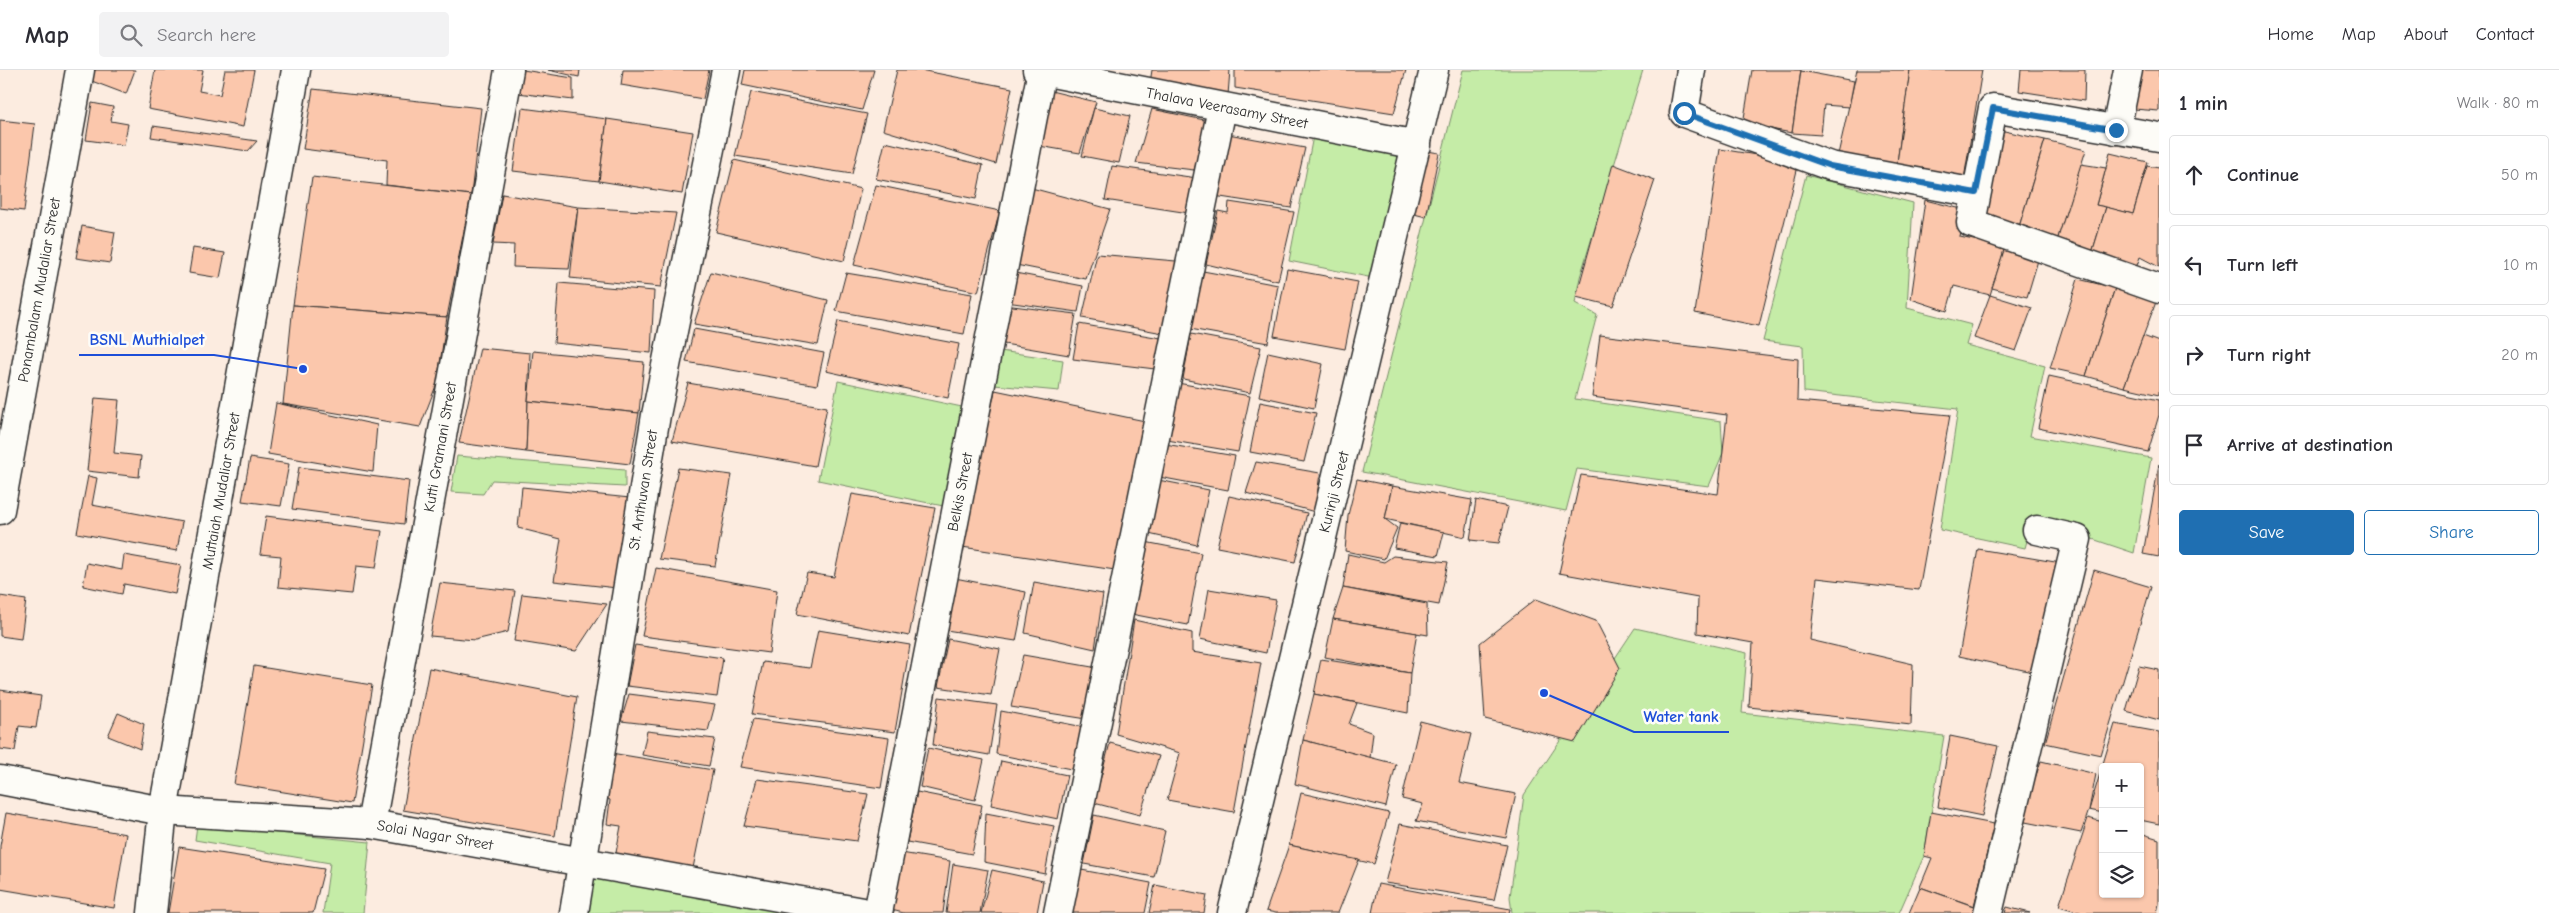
<!DOCTYPE html>
<meta charset="utf-8">
<style>
body{margin:0;font-family:"Comic Neue",sans-serif;background:#f2f2f3;color:#2b2b33}
.controls{position:absolute;right:15px;bottom:15px;display:grid;overflow:hidden;border-radius:5px;box-shadow:0 1px 4px #0004}
.controls button{width:45px;height:45px;display:grid;place-items:center;padding:0;border:0;border-bottom:1px solid #e1e1e2;background:#fff;color:#2b2b33;font:25px sans-serif}
.stop{position:absolute;width:15px;height:15px;margin:-11px;border:4px solid #1f6fb2;border-radius:50%;background:#fff}
.stop.end{background:#1f6fb2;border-color:#fff;box-shadow:0 1px 5px #0008}
.list{margin:0;padding:0;list-style:none}
h2{display:flex;justify-content:space-between;align-items:center;height:65px;margin:0;padding:0 20px;font-size:21px}
h2 small{font-size:16px;font-weight:400;color:#7c7c81}
.list li{display:grid;grid-template-columns:32px 1fr auto;gap:15px;align-items:center;box-sizing:border-box;height:80px;margin:0 10px 10px;padding:0 10px;border:1px solid #e1e1e2;border-radius:5px}
.list b{display:block;font-size:19px;white-space:nowrap}
.list em{font-size:16px;font-style:normal;color:#7c7c81}
.actions{display:flex;gap:10px;padding:15px 20px}
.actions a{flex:1;padding:11px 0;border:1px solid #1f6fb2;border-radius:5px;text-align:center;font-size:18px;color:#1f6fb2}
.actions .main{background:#1f6fb2;color:#fff}
.icon{flex:none;width:28px;height:28px;fill:none;stroke:currentColor;stroke-width:2;stroke-linecap:round;stroke-linejoin:round}
.map{position:relative;flex:none;width:2159px;height:843px;overflow:hidden}
header{display:flex;align-items:center;gap:30px;box-sizing:border-box;height:70px;padding:0 25px;background:#fff;border-bottom:1px solid #e1e1e2}
header strong{font-size:24px}
nav{display:flex;gap:28px;margin-inline-start:auto;font-size:18px}
.search{width:350px;height:45px;background:#f2f2f3;display:flex;align-items:center;gap:12px;box-sizing:border-box;padding:0 18px;border-radius:5px;color:#7c7c81;font-size:19px}
main{display:flex}
aside{flex:1;background:#fff}
.map>svg:first-child{display:block}
.green{fill:#c5eca7;stroke:#788c69}
.building{fill:#fbc7ac;stroke:#2b2b2b}
.lines{fill:none;stroke-linecap:round;stroke-linejoin:round}
.minor-casing{stroke:#2b2b2b;stroke-width:31}
.minor{stroke:#fdfcf7;stroke-width:28}
.route{stroke:#1f6fb2;stroke-width:6}
.labels{text-anchor:middle;stroke-width:5;stroke-linejoin:round;paint-order:stroke}
.street-label{font-size:15px;fill:#2b2b2b;stroke:#fdfcf7}
.leader{fill:none;stroke:#1d4ed8;stroke-width:2}
.callout-dot{fill:#1d4ed8;stroke:#fdfcf7;stroke-width:2}
.callout-label{font-size:16px;text-anchor:middle;font-weight:bold;fill:#1d4ed8;stroke:#fdfcf7;stroke-width:5;stroke-linejoin:round;paint-order:stroke}
</style>
<header>
<strong>Map</strong>
<div class="search"><svg class="icon" aria-label="search" viewBox="0 0 24 24"><circle cx="10" cy="10" r="6"/><path d="M15 15l6 6"/></svg>Search here</div>
<nav><a>Home</a><a>Map</a><a>About</a><a>Contact</a></nav>
</header>
<main>
<div class="map">
<svg width="2159" height="843" viewBox="0 0 2159 843">
<rect width="100%" height="100%" fill="#fcece0"/>
<filter id="ink" filterUnits="userSpaceOnUse"><feTurbulence type="fractalNoise" baseFrequency=".02" numOctaves="2"/><feDisplacementMap in="SourceGraphic" scale="10" xChannelSelector="R" yChannelSelector="G"/><feConvolveMatrix kernelMatrix="1 2 1 2 8 2 1 2 1" color-interpolation-filters="sRGB"/></filter>
<g filter="url(#ink)">
<g class="green">
<polygon points="1463,0 1643,0 1580,207 1575,233 1597,245 1575,329 1721,351 1723,383 1709,416 1577,399 1566,441 1362,402"/>
<polygon points="1313,66 1406,82 1378,209 1289,191"/>
<polygon points="1806,105 1913,133 1907,238 1972,255 1966,275 2045,296 2030,366 2151,388 2134,483 2033,449 2025,478 1940,460 1958,339 1804,322 1803,276 1763,271"/>
<polygon points="1000,281 1063,290 1059,321 994,315"/>
<polygon points="838,311 962,337 948,437 818,410"/>
<polygon points="457,386 625,400 625,417 492,410 483,424 451,422"/>
<polygon points="1635,558 1747,583 1742,643 1944,666 1924,786 1899,843 1512,843 1510,827 1524,725"/>
<polygon points="197,755 370,772 363,843 323,843 330,793 195,770"/>
<polygon points="591,800 794,843 584,843"/>
</g>
<g class="building">
<polygon points="90,0 135,0 126,24 89,10"/>
<polygon points="155,0 203,0 199,21 220,25 225,0 254,0 243,57 148,39"/>
<polygon points="523,0 573,8 573,30 518,23"/>
<polygon points="548,0 580,0 579,7"/>
<polygon points="623,0 709,0 703,29 621,15"/>
<polygon points="745,0 874,0 862,40 742,15"/>
<polygon points="897,0 920,0 1012,18 996,94 883,60"/>
<polygon points="1152,0 1230,0 1228,25 1150,13"/>
<polygon points="1235,0 1406,0 1394,43 1235,18"/>
<polygon points="1752,0 1801,0 1792,63 1743,54"/>
<polygon points="1857,0 1910,0 1896,100 1837,89"/>
<polygon points="1910,0 1982,0 1964,109 1896,100"/>
<polygon points="2021,0 2085,0 2084,31 2019,21"/>
<polygon points="2142,0 2159,0 2159,41 2134,39"/>
<polygon points="1801,1 1854,11 1849,37 1824,35 1821,65 1792,63"/>
<polygon points="313,19 481,38 471,125 386,115 387,90 303,79"/>
<polygon points="1047,20 1096,32 1080,83 1033,75"/>
<polygon points="751,22 867,44 852,104 735,86"/>
<polygon points="92,33 113,37 111,51 128,54 124,75 86,70"/>
<polygon points="522,38 607,49 599,111 513,101"/>
<polygon points="1094,38 1130,46 1119,93 1082,86"/>
<polygon points="1152,39 1209,51 1194,100 1136,93"/>
<polygon points="607,49 693,62 682,124 599,111"/>
<polygon points="0,50 35,54 24,141 0,138"/>
<polygon points="153,56 257,71 248,81 151,67"/>
<polygon points="2000,60 2045,70 2019,157 1980,140"/>
<polygon points="1228,64 1305,78 1291,138 1214,126"/>
<polygon points="2045,70 2086,80 2057,171 2019,157"/>
<polygon points="885,72 983,95 976,129 876,109"/>
<polygon points="1416,79 1439,83 1426,147 1402,141"/>
<polygon points="1720,79 1799,92 1759,256 1695,243"/>
<polygon points="2110,83 2148,92 2133,144 2096,135"/>
<polygon points="734,90 861,119 844,191 716,162"/>
<polygon points="1613,94 1655,110 1613,236 1576,227"/>
<polygon points="2081,94 2106,98 2096,135 2106,137 2092,183 2057,171"/>
<polygon points="1112,96 1197,108 1189,143 1105,130"/>
<polygon points="2147,96 2159,98 2159,197 2140,187 2136,198 2092,183 2106,137 2133,144"/>
<polygon points="312,107 471,125 447,247 293,235"/>
<polygon points="876,115 1000,141 978,222 854,195"/>
<polygon points="1024,116 1110,139 1086,209 1011,194"/>
<polygon points="502,124 578,137 569,199 513,197 514,175 493,174"/>
<polygon points="1925,130 1966,140 1960,167 2005,177 1990,225 1954,216 1947,241 1911,229"/>
<polygon points="1229,132 1294,142 1278,211 1206,194 1218,141 1228,143"/>
<polygon points="578,137 676,143 661,217 570,208"/>
<polygon points="82,156 115,162 110,193 76,188"/>
<polygon points="2005,177 2039,187 2027,227 1992,218"/>
<polygon points="193,178 225,183 220,208 189,203"/>
<polygon points="1097,184 1187,192 1163,263 1082,248"/>
<polygon points="1287,199 1358,212 1345,279 1274,266"/>
<polygon points="1203,201 1278,215 1268,273 1190,259"/>
<polygon points="711,202 828,230 818,275 694,254"/>
<polygon points="1010,202 1083,216 1078,242 1006,232"/>
<polygon points="846,203 972,224 964,264 836,241"/>
<polygon points="2078,209 2115,218 2086,306 2050,298"/>
<polygon points="559,213 654,221 651,283 554,273"/>
<polygon points="2115,218 2156,232 2124,317 2086,306"/>
<polygon points="1990,225 2032,238 2016,281 1974,268"/>
<polygon points="293,235 447,247 437,313 420,357 283,334"/>
<polygon points="1005,235 1076,244 1069,285 998,273"/>
<polygon points="838,251 959,274 948,328 826,301"/>
<polygon points="1079,254 1161,268 1155,299 1073,289"/>
<polygon points="694,259 824,283 817,315 686,292"/>
<polygon points="1191,264 1261,277 1250,323 1183,309"/>
<polygon points="1600,265 1798,289 1797,331 1950,345 1919,520 1817,508 1810,570 1913,594 1911,655 1749,637 1753,573 1697,563 1698,528 1559,503 1581,405 1718,424 1727,345 1592,327"/>
<polygon points="2143,266 2159,272 2159,325 2124,317"/>
<polygon points="480,278 530,283 526,382 459,373"/>
<polygon points="533,281 644,292 639,343 528,331"/>
<polygon points="1268,282 1323,294 1314,338 1259,326"/>
<polygon points="2049,306 2159,330 2159,345 2148,382 2038,358"/>
<polygon points="1172,312 1250,326 1238,382 1161,369"/>
<polygon points="688,313 827,337 815,396 672,371"/>
<polygon points="995,320 1145,351 1115,500 962,477"/>
<polygon points="95,328 119,330 114,383 141,386 139,407 87,401"/>
<polygon points="528,331 639,343 630,394 526,382"/>
<polygon points="1260,332 1316,343 1304,392 1250,382"/>
<polygon points="276,333 377,355 373,402 268,384"/>
<polygon points="1165,374 1235,386 1228,420 1159,407"/>
<polygon points="250,388 289,394 281,436 242,431"/>
<polygon points="1256,392 1320,403 1315,442 1246,423"/>
<polygon points="2159,394 2159,487 2143,484"/>
<polygon points="299,397 409,411 404,454 292,439"/>
<polygon points="678,398 732,405 715,496 659,489"/>
<polygon points="88,406 97,408 92,435 182,452 177,481 77,463"/>
<polygon points="1153,409 1209,420 1197,475 1140,462"/>
<polygon points="1357,409 1392,416 1385,449 1397,458 1384,489 1345,481 1348,445"/>
<polygon points="1392,416 1472,430 1465,467 1385,449"/>
<polygon points="522,417 630,428 617,518 554,511 561,469 518,458"/>
<polygon points="852,424 935,438 909,566 797,544 807,503 834,507"/>
<polygon points="1229,426 1307,443 1295,492 1217,477"/>
<polygon points="1476,430 1508,437 1499,473 1470,470"/>
<polygon points="266,446 382,461 376,498 356,496 352,524 278,517 281,486 260,484"/>
<polygon points="1400,453 1444,462 1438,486 1394,478"/>
<polygon points="1145,472 1201,483 1188,555 1131,544"/>
<polygon points="1978,479 2061,493 2037,603 1959,586"/>
<polygon points="1348,484 1384,492 1393,486 1448,492 1439,535 1343,518"/>
<polygon points="124,485 181,495 175,524 124,514 122,524 83,516 87,493 122,500"/>
<polygon points="656,498 777,520 769,583 642,566"/>
<polygon points="2094,500 2151,517 2101,685 2045,673"/>
<polygon points="955,508 1026,522 1016,571 946,560"/>
<polygon points="1034,512 1103,524 1095,579 1025,563"/>
<polygon points="440,513 515,521 508,562 475,570 430,566"/>
<polygon points="1343,518 1427,534 1428,565 1333,549"/>
<polygon points="1209,519 1276,530 1266,583 1200,569"/>
<polygon points="522,524 607,534 576,581 514,571"/>
<polygon points="0,526 26,530 21,569 0,566"/>
<polygon points="1536,529 1596,551 1620,598 1575,672 1485,649 1480,573"/>
<polygon points="1333,549 1417,563 1410,603 1325,587"/>
<polygon points="1134,550 1192,563 1192,582 1261,593 1234,742 1167,730 1180,683 1116,664"/>
<polygon points="818,560 910,575 895,662 752,644 763,592 810,598"/>
<polygon points="948,569 1000,579 991,625 938,617"/>
<polygon points="635,575 723,588 717,627 627,616"/>
<polygon points="1023,585 1098,598 1087,649 1011,637"/>
<polygon points="1321,589 1410,603 1408,643 1314,624"/>
<polygon points="254,596 372,615 352,733 234,714"/>
<polygon points="2139,596 2159,600 2159,650 2126,641"/>
<polygon points="429,598 577,627 555,766 403,740"/>
<polygon points="0,620 41,626 36,658 19,656 15,681 0,679"/>
<polygon points="629,624 715,635 708,661 621,651"/>
<polygon points="1314,624 1357,633 1349,654 1373,663 1370,688 1303,670"/>
<polygon points="939,627 997,635 989,685 933,675"/>
<polygon points="1001,641 1084,657 1076,700 996,684"/>
<polygon points="118,643 144,654 140,679 108,666"/>
<polygon points="753,649 889,668 881,718 740,697"/>
<polygon points="1420,651 1471,664 1459,713 1516,724 1506,768 1416,751 1423,734 1402,729"/>
<polygon points="2115,654 2159,662 2159,754 2140,750 2140,697 2103,697 2103,743 2089,740"/>
<polygon points="647,661 715,669 709,696 642,685"/>
<polygon points="1950,666 1998,676 1982,746 1938,737"/>
<polygon points="1303,670 1396,694 1386,737 1295,714"/>
<polygon points="1110,673 1159,686 1140,745 1094,733"/>
<polygon points="928,678 984,690 975,730 920,717"/>
<polygon points="611,683 713,700 692,803 615,788 621,756 607,754 610,730 602,726"/>
<polygon points="1001,691 1067,705 1058,749 991,735"/>
<polygon points="2041,691 2096,704 2089,740 2081,763 2020,751"/>
<polygon points="757,709 868,724 857,771 744,756"/>
<polygon points="917,722 982,735 972,784 907,772"/>
<polygon points="1301,723 1389,743 1374,794 1289,775"/>
<polygon points="1931,742 1994,754 1974,836 1920,817 1932,788 1924,786"/>
<polygon points="6,743 126,764 114,838 0,819 0,776"/>
<polygon points="986,743 1054,756 1045,804 984,792"/>
<polygon points="1094,745 1165,761 1154,807 1084,794"/>
<polygon points="2088,748 2103,752 2103,824 2140,824 2140,763 2159,769 2159,834 2157,843 2083,843 2059,836"/>
<polygon points="1400,754 1507,775 1494,830 1385,813"/>
<polygon points="1289,775 1359,790 1338,843 1276,843 1266,841"/>
<polygon points="179,777 324,799 313,843 168,843"/>
<polygon points="901,783 950,791 943,843 904,843 891,840"/>
<polygon points="953,794 988,800 980,843 946,843"/>
<polygon points="1076,799 1151,813 1145,843 1066,843"/>
<polygon points="992,800 1043,811 1037,843 981,843"/>
<polygon points="1378,814 1510,839 1509,843 1372,843"/>
<polygon points="1155,815 1207,825 1204,843 1149,843"/>
<polygon points="1920,817 1976,837 1975,843 1909,843"/>
<polygon points="2007,837 2030,843 2005,843"/>
</g>
<g class="lines">
<g class="minor-casing">
<g id="minor">
<polyline points="1037,0 1417,75"/>
<polyline points="1691,0 1684,43 1830,96 1976,123"/>
<polyline points="2116,60 2128,0"/>
<polyline points="2159,67 1993,38 1971,153 2159,219"/>
<polyline points="0,440 80,0"/>
<polyline points="0,710 163,741 371,754 868,843"/>
<polyline points="371,754 509,0"/>
<polyline points="152,843 163,741 296,0"/>
<polyline points="574,843 656,345 726,0"/>
<polyline points="878,843 1042,0"/>
<polyline points="1058,843 1222,38"/>
<polyline points="1232,843 1434,0"/>
<polyline points="1988,843 2077,469 2037,460"/>
</g>
</g>
<use href="#minor" class="minor"/>
</g>
</g>
<g class="lines" filter="url(#ink)">
<polyline class="route" points="1684,43 1830,96 1976,123 1993,38 2116,60"/>
</g>
<g class="labels">
<g class="street-label">
<text transform="translate(1227 38) rotate(11)" y="5">Thalava Veerasamy Street</text>
<text transform="translate(39 220) rotate(-80)" y="5">Ponambalam Mudaliar Street</text>
<text transform="translate(440 377) rotate(-80)" y="5">Kutti Gramani Street</text>
<text transform="translate(643 420) rotate(-81)" y="5">St. Anthuvan Street</text>
<text transform="translate(221 421) rotate(-80)" y="5">Muttaiah Mudaliar Street</text>
<text transform="translate(960 422) rotate(-79)" y="5">Belkis Street</text>
<text transform="translate(1334 422) rotate(-76)" y="5">Kurinji Street</text>
<text transform="translate(435 765) rotate(10)" y="5">Solai Nagar Street</text>
</g>
</g>
<path class="leader" d="M303 299L214 285H79M1544 623L1634 662H1729"/>
<g class="callout-dot">
<circle cx="303" cy="299" r="5"/>
<circle cx="1544" cy="623" r="5"/>
</g>
<g class="callout-label">
<text x="147" y="275">BSNL Muthialpet</text>
<text x="1681" y="652">Water tank</text>
</g>
</svg>
<div class="controls">
<button>+</button>
<button>−</button>
<button><svg class="icon" aria-label="layers" viewBox="0 0 24 24"><path d="M12 4l9 5-9 5-9-5zM3 14l9 5 9-5"/></svg></button>
</div>
<div class="stop" style="left:1684px;top:43px"></div>
<div class="stop end" style="left:2116px;top:60px"></div>
</div>
<aside>
<h2>1 min<small>Walk · 80 m</small></h2>
<ul class="list">
<li><svg class="icon" aria-label="ahead" viewBox="0 0 24 24"><path d="M12 20V5M6 11l6-6 6 6"/></svg><div><b>Continue</b></div><em>50 m</em></li>
<li><svg class="icon" aria-label="left" viewBox="0 0 24 24"><path d="M17 20v-9H6M10 6l-5 5 5 5"/></svg><div><b>Turn left</b></div><em>10 m</em></li>
<li><svg class="icon" aria-label="right" viewBox="0 0 24 24"><path d="M7 20v-9h11M14 6l5 5-5 5"/></svg><div><b>Turn right</b></div><em>20 m</em></li>
<li><svg class="icon" aria-label="arrive" viewBox="0 0 24 24"><path d="M6 21V4h12l-3 4 3 4H6"/></svg><div><b>Arrive at destination</b></div></li>
</ul>
<div class="actions"><a class="main">Save</a><a>Share</a></div>
</aside>
</main>
